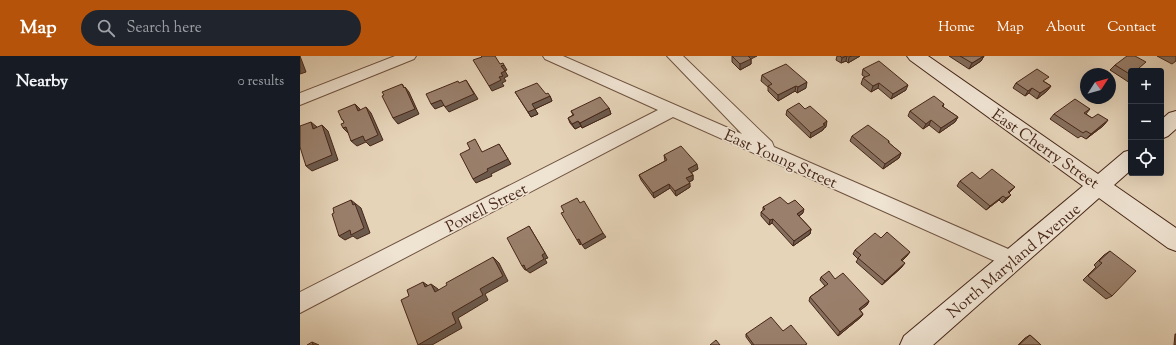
<!DOCTYPE html>
<meta charset="utf-8">
<style>
body{margin:0;font-family:"Sorts Mill Goudy",serif;background:#20242c;color:#f1f3f6}
.controls{position:absolute;right:12px;top:12px;display:grid;overflow:hidden;border-radius:4px;box-shadow:0 4px 16px #0002}
.controls button{width:36px;height:36px;display:grid;place-items:center;padding:0;border:0;border-bottom:1px solid #363941;background:#171b24;color:#f1f3f6;font:20px sans-serif}
.compass{position:absolute;left:780px;top:12px;width:36px;height:36px;border-radius:50%;background:#171b24;box-shadow:0 4px 16px #0002;rotate:54deg}
.list{margin:0;padding:0;list-style:none}
h2{display:flex;justify-content:space-between;align-items:center;height:52px;margin:0;padding:0 16px;font-size:17px}
h2 small{font-size:13px;font-weight:400;color:#9ea1a6}
.icon{flex:none;width:22px;height:22px;fill:none;stroke:currentColor;stroke-width:2;stroke-linecap:round;stroke-linejoin:round}
.map{position:relative;flex:none;width:876px;height:289px;overflow:hidden}
header{display:flex;align-items:center;gap:24px;box-sizing:border-box;height:56px;padding:0 20px;background:#b45309;color:#fff}
header strong{font-size:19px}
nav{display:flex;gap:22px;margin-inline-start:auto;font-size:14px}
.search{width:280px;height:36px;background:#20242c;display:flex;align-items:center;gap:10px;box-sizing:border-box;padding:0 14px;border-radius:22px;color:#9ea1a6;font-size:15px}
main{display:flex}
aside{flex:1;background:#171b24}
.map>svg:first-child{display:block}
.lines{fill:none;stroke-linecap:round;stroke-linejoin:round}
.street-casing{stroke:#6f5240;stroke-width:2}
.secondary-casing{stroke:#472618;stroke-width:2}
.street{fill:#efe3d2;fill-rule:evenodd}
.secondary{fill:#efe3d2;fill-rule:evenodd}
.wall{fill:#846e5d;stroke:#472618}
.shaded-wall{fill:#6c5a4c;stroke:#472618}
.building{fill:#9a806c;stroke:#472618}
.labels{text-anchor:middle;stroke-width:3.5;stroke-linejoin:round;paint-order:stroke}
.street-label{font-size:16px;fill:#472618;stroke:#efe3d2}
</style>
<header>
<strong>Map</strong>
<div class="search"><svg class="icon" aria-label="search" viewBox="0 0 24 24"><circle cx="10" cy="10" r="6"/><path d="M15 15l6 6"/></svg>Search here</div>
<nav><a>Home</a><a>Map</a><a>About</a><a>Contact</a></nav>
</header>
<main>
<aside>
<h2>Nearby<small>0 results</small></h2>
<ul class="list">
</ul>
</aside>
<div class="map">
<svg width="876" height="289" viewBox="0 0 876 289">
<rect width="100%" height="100%" fill="#e6d4b9"/>
<filter id="stains"><feTurbulence type="fractalNoise" baseFrequency=".005" numOctaves="4"/><feColorMatrix values="0 0 0 0 .2 0 0 0 0 .09 0 0 0 0 .02 0 0 0 .5 -.17"/></filter>
<radialGradient id="worn" r=".72"><stop offset=".6" stop-color="#630" stop-opacity="0"/><stop offset="1" stop-color="#630" stop-opacity=".3"/></radialGradient>
<g class="lines">
<g class="street-casing">
<g id="street">
<polygon points="95,0 116,0 114,3 0,49 0,37"/>
<polygon points="243,0 263,0 442,78 367,0 383,0 472,86 474,91 720,198 723,204 720,210 713,213 706,210 373,61 0,257 0,236 358,54 245,3"/>
</g>
</g>
<g class="secondary-casing">
<g id="secondary">
<polygon points="607,0 628,0 798,118 824,96 831,94 831,114 814,129 876,172 876,195 868,192 799,142 633,289 600,289 604,280 783,130 610,4"/>
<polygon points="876,55 876,73 868,80 861,83 861,64 869,57"/>
</g>
</g>
<use href="#street" class="street"/>
<use href="#secondary" class="secondary"/>
</g>
<g class="wall">
<polygon points="432,0 451,3 451,8 440,14 432,6"/>
<polygon points="537,0 560,0 548,7 546,5 541,7 536,4"/>
<polygon points="649,0 684,0 681,5 669,13"/>
<polygon points="857,0 876,0 876,5 872,8"/>
<polygon points="815,9 831,15 831,26 830,27 810,14"/>
<polygon points="563,13 606,34 591,43 578,32 571,36 561,28 563,22 565,21 562,19"/>
<polygon points="462,19 506,32 497,37 495,35 478,45 468,35 468,31 461,25"/>
<polygon points="745,26 751,30 747,35 737,43 729,37 725,40 713,32 716,27"/>
<polygon points="215,36 246,38 250,40 252,45 235,53 238,58 231,61"/>
<polygon points="644,48 643,51 658,61 655,66 639,77 629,69 623,73 608,60 610,55"/>
<polygon points="309,52 311,58 282,72 281,70 275,73 270,67 268,62 273,59 271,55"/>
<polygon points="790,53 786,58 792,62 808,64 803,70 786,83 781,80 778,82 750,63 754,58"/>
<polygon points="487,54 526,71 524,72 523,74 510,82 486,59"/>
<polygon points="552,80 589,85 589,87 601,97 599,102 583,113 550,85"/>
<polygon points="364,99 398,113 391,116 393,119 393,124 389,126 390,131 376,140 370,132 354,142 341,124 339,119 365,105"/>
<polygon points="660,125 715,131 709,137 707,143 702,147 699,144 686,154 657,130"/>
<polygon points="488,148 503,157 499,160 511,173 510,178 493,190 472,167 469,169 461,160 461,156 463,155 463,151"/>
<polygon points="581,182 607,200 602,204 602,211 582,229 556,206 558,203 553,198 555,194"/>
<polygon points="810,195 812,240 806,243 783,224 796,211 794,209 804,199"/>
<polygon points="521,221 535,223 569,245 567,249 560,254 563,258 561,261 538,280 509,245 510,241 525,230 520,224"/>
<polygon points="483,275 506,289 452,289 446,281 446,278"/>
<polygon points="875,278 876,278 876,289 874,289"/>
<polygon points="730,279 741,289 718,289 725,282"/>
</g>
<g class="shaded-wall">
<polygon points="0,0 6,16 0,18"/>
<polygon points="448,0 457,0 451,3 451,8 440,14 440,8"/>
<polygon points="546,0 547,0 546,5 541,7 542,2"/>
<polygon points="552,0 560,0 548,7 549,1"/>
<polygon points="684,0 681,5 669,13 672,7"/>
<polygon points="204,9 207,14 205,15 208,20 204,22 206,25 202,27 204,30 192,35 189,30 199,21 201,17 201,10"/>
<polygon points="166,24 178,43 149,56 145,51"/>
<polygon points="507,26 506,32 497,37 498,31"/>
<polygon points="579,27 578,32 571,36 573,30"/>
<polygon points="102,28 106,34 105,31 109,36 119,58 98,68 93,62 104,32"/>
<polygon points="608,29 606,34 591,43 593,38"/>
<polygon points="496,30 495,35 478,45 478,39"/>
<polygon points="751,30 747,35 737,43 740,37"/>
<polygon points="732,32 729,37 725,40 728,35"/>
<polygon points="250,40 252,45 235,53 238,58 231,61 228,56 232,48"/>
<polygon points="141,44 145,49 135,53 131,48"/>
<polygon points="55,48 60,53 63,60 58,55"/>
<polygon points="66,51 71,57 83,84 70,90 66,86 57,90 51,85"/>
<polygon points="309,52 311,58 282,72 280,67"/>
<polygon points="658,61 655,66 639,77 641,72"/>
<polygon points="631,64 629,69 623,73 626,68"/>
<polygon points="808,64 803,70 786,83 791,78"/>
<polygon points="278,65 281,70 275,73 272,68"/>
<polygon points="527,65 526,71 524,72 523,74 510,82 511,77"/>
<polygon points="11,66 17,71 19,78 13,73"/>
<polygon points="22,69 28,75 38,104 12,115 6,110"/>
<polygon points="46,71 51,76 48,77 43,72"/>
<polygon points="199,88 211,108 191,118 192,120 176,127 173,123 187,113"/>
<polygon points="601,97 599,102 583,113 585,108"/>
<polygon points="397,108 398,113 389,118 388,113"/>
<polygon points="393,119 393,124 387,127 386,122"/>
<polygon points="390,127 390,131 376,140 375,135"/>
<polygon points="369,128 370,132 354,142 353,137"/>
<polygon points="711,139 707,143 702,147 706,142"/>
<polygon points="703,140 699,144 686,154 690,150"/>
<polygon points="51,144 61,152 70,177 57,183 53,180 45,184 39,180 53,149"/>
<polygon points="504,153 503,157 496,162 497,158"/>
<polygon points="473,163 472,167 469,169 470,164"/>
<polygon points="229,170 232,175 248,202 245,203 247,207 230,217 226,214 225,214 222,210 242,199"/>
<polygon points="511,173 510,178 493,190 494,185"/>
<polygon points="303,177 306,181 285,193 282,189"/>
<polygon points="279,183 281,188 280,189 277,184"/>
<polygon points="610,196 607,200 599,208 601,204"/>
<polygon points="193,201 199,207 208,225 185,238 188,244 158,262 162,272 132,289 118,289 152,257"/>
<polygon points="605,207 602,211 582,229 585,225"/>
<polygon points="123,226 130,231 125,231"/>
<polygon points="131,228 138,233 142,241 135,236"/>
<polygon points="569,245 567,249 557,257 559,253"/>
<polygon points="563,258 561,261 538,280 540,276"/>
<polygon points="12,286 19,289 13,289"/>
</g>
<g class="building">
<polygon points="181,0 195,0 200,8 203,7 204,9 201,10 205,15 201,17 203,20 199,21 201,24 189,30 173,4 182,1"/>
<polygon points="432,0 448,0 451,3 440,8"/>
<polygon points="540,0 546,0 542,2"/>
<polygon points="660,0 684,0 672,7"/>
<polygon points="827,0 835,0 846,6 839,12 843,14 842,15 831,15 831,19 815,9"/>
<polygon points="579,5 608,29 593,38 579,27 573,30 563,22 570,19 563,13"/>
<polygon points="486,8 507,26 498,31 496,30 478,39 468,30 472,28 462,19"/>
<polygon points="737,13 749,21 743,25 751,30 740,37 732,32 728,35 716,27"/>
<polygon points="166,24 174,38 145,51 141,44 131,48 126,38 158,25 159,27"/>
<polygon points="237,27 246,38 248,37 250,40 232,48 235,53 228,56 215,36"/>
<polygon points="102,28 104,32 105,31 115,53 93,62 82,40 84,39 82,36"/>
<polygon points="634,40 644,48 642,50 658,61 641,72 631,64 626,68 610,55"/>
<polygon points="300,41 309,52 280,67 278,65 272,68 268,62 274,59 271,55"/>
<polygon points="775,43 790,53 784,57 792,62 798,58 808,64 791,78 786,75 783,77 754,58"/>
<polygon points="499,47 505,53 510,50 527,65 523,68 525,69 511,77 487,54"/>
<polygon points="55,48 58,55 66,51 78,79 65,85 63,80 51,85 46,71 43,72 41,68 44,67 43,64 42,64 38,55"/>
<polygon points="11,66 13,73 22,69 32,99 6,110 0,91 0,70"/>
<polygon points="568,69 589,85 588,86 601,97 585,108 552,80"/>
<polygon points="175,83 182,96 199,88 208,103 187,113 188,115 173,123 160,98 170,93 167,87"/>
<polygon points="381,90 397,108 388,113 393,119 386,122 390,127 375,135 369,128 353,137 339,119 367,104 364,99"/>
<polygon points="692,113 715,131 708,136 711,139 706,142 703,140 690,150 660,125 672,116 680,123"/>
<polygon points="480,141 488,148 495,144 504,153 497,158 511,173 494,185 473,163 470,164 461,156 465,153 463,151"/>
<polygon points="277,142 280,147 284,145 303,177 282,189 279,183 277,184 261,157 264,156 261,150"/>
<polygon points="51,144 53,149 55,148 64,172 51,179 50,174 39,180 32,158 34,157 33,152"/>
<polygon points="229,170 245,197 242,199 244,203 226,214 224,209 222,210 207,182"/>
<polygon points="587,176 610,196 601,204 605,207 585,225 558,202 561,199 555,194 575,177 581,182"/>
<polygon points="810,195 836,215 812,240 788,220 802,207 799,205"/>
<polygon points="193,201 203,220 180,233 183,239 152,257 156,267 118,289 101,244 109,240 107,234 123,226 125,231 131,228 135,236 147,229 146,227"/>
<polygon points="529,215 535,223 543,217 569,245 559,253 563,258 540,276 510,241 528,228 521,221"/>
<polygon points="471,261 483,275 491,269 507,288 505,289 454,289 446,278"/>
<polygon points="730,279 741,289 719,289"/>
<polygon points="416,284 420,289 410,289"/>
<polygon points="12,286 13,289 7,289"/>
</g>
<g class="labels">
<g class="street-label">
<text transform="translate(746 92) rotate(35)" y="6">East Cherry Street</text>
<text transform="translate(481 102) rotate(24)" y="6">East Young Street</text>
<text transform="translate(186 151) rotate(-27)" y="6">Powell Street</text>
<text transform="translate(713 204) rotate(-40)" y="6">North Maryland Avenue</text>
</g>
</g>
<rect width="100%" height="100%" filter="url(#stains)"/>
<rect width="100%" height="100%" fill="url(#worn)"/>
</svg>
<div class="controls">
<button>+</button>
<button>−</button>
<button><svg class="icon" aria-label="locate" viewBox="0 0 24 24"><circle cx="12" cy="12" r="6"/><path d="M12 2v4M12 18v4M2 12h4M18 12h4"/></svg></button>
</div>
<svg class="compass" viewBox="-18 -18 36 36"><path d="M0-13l5 13h-10z" fill="#e53935"/><path d="M0 13l5-13h-10z" fill="#9ea1a6"/></svg>
</div>
</main>
